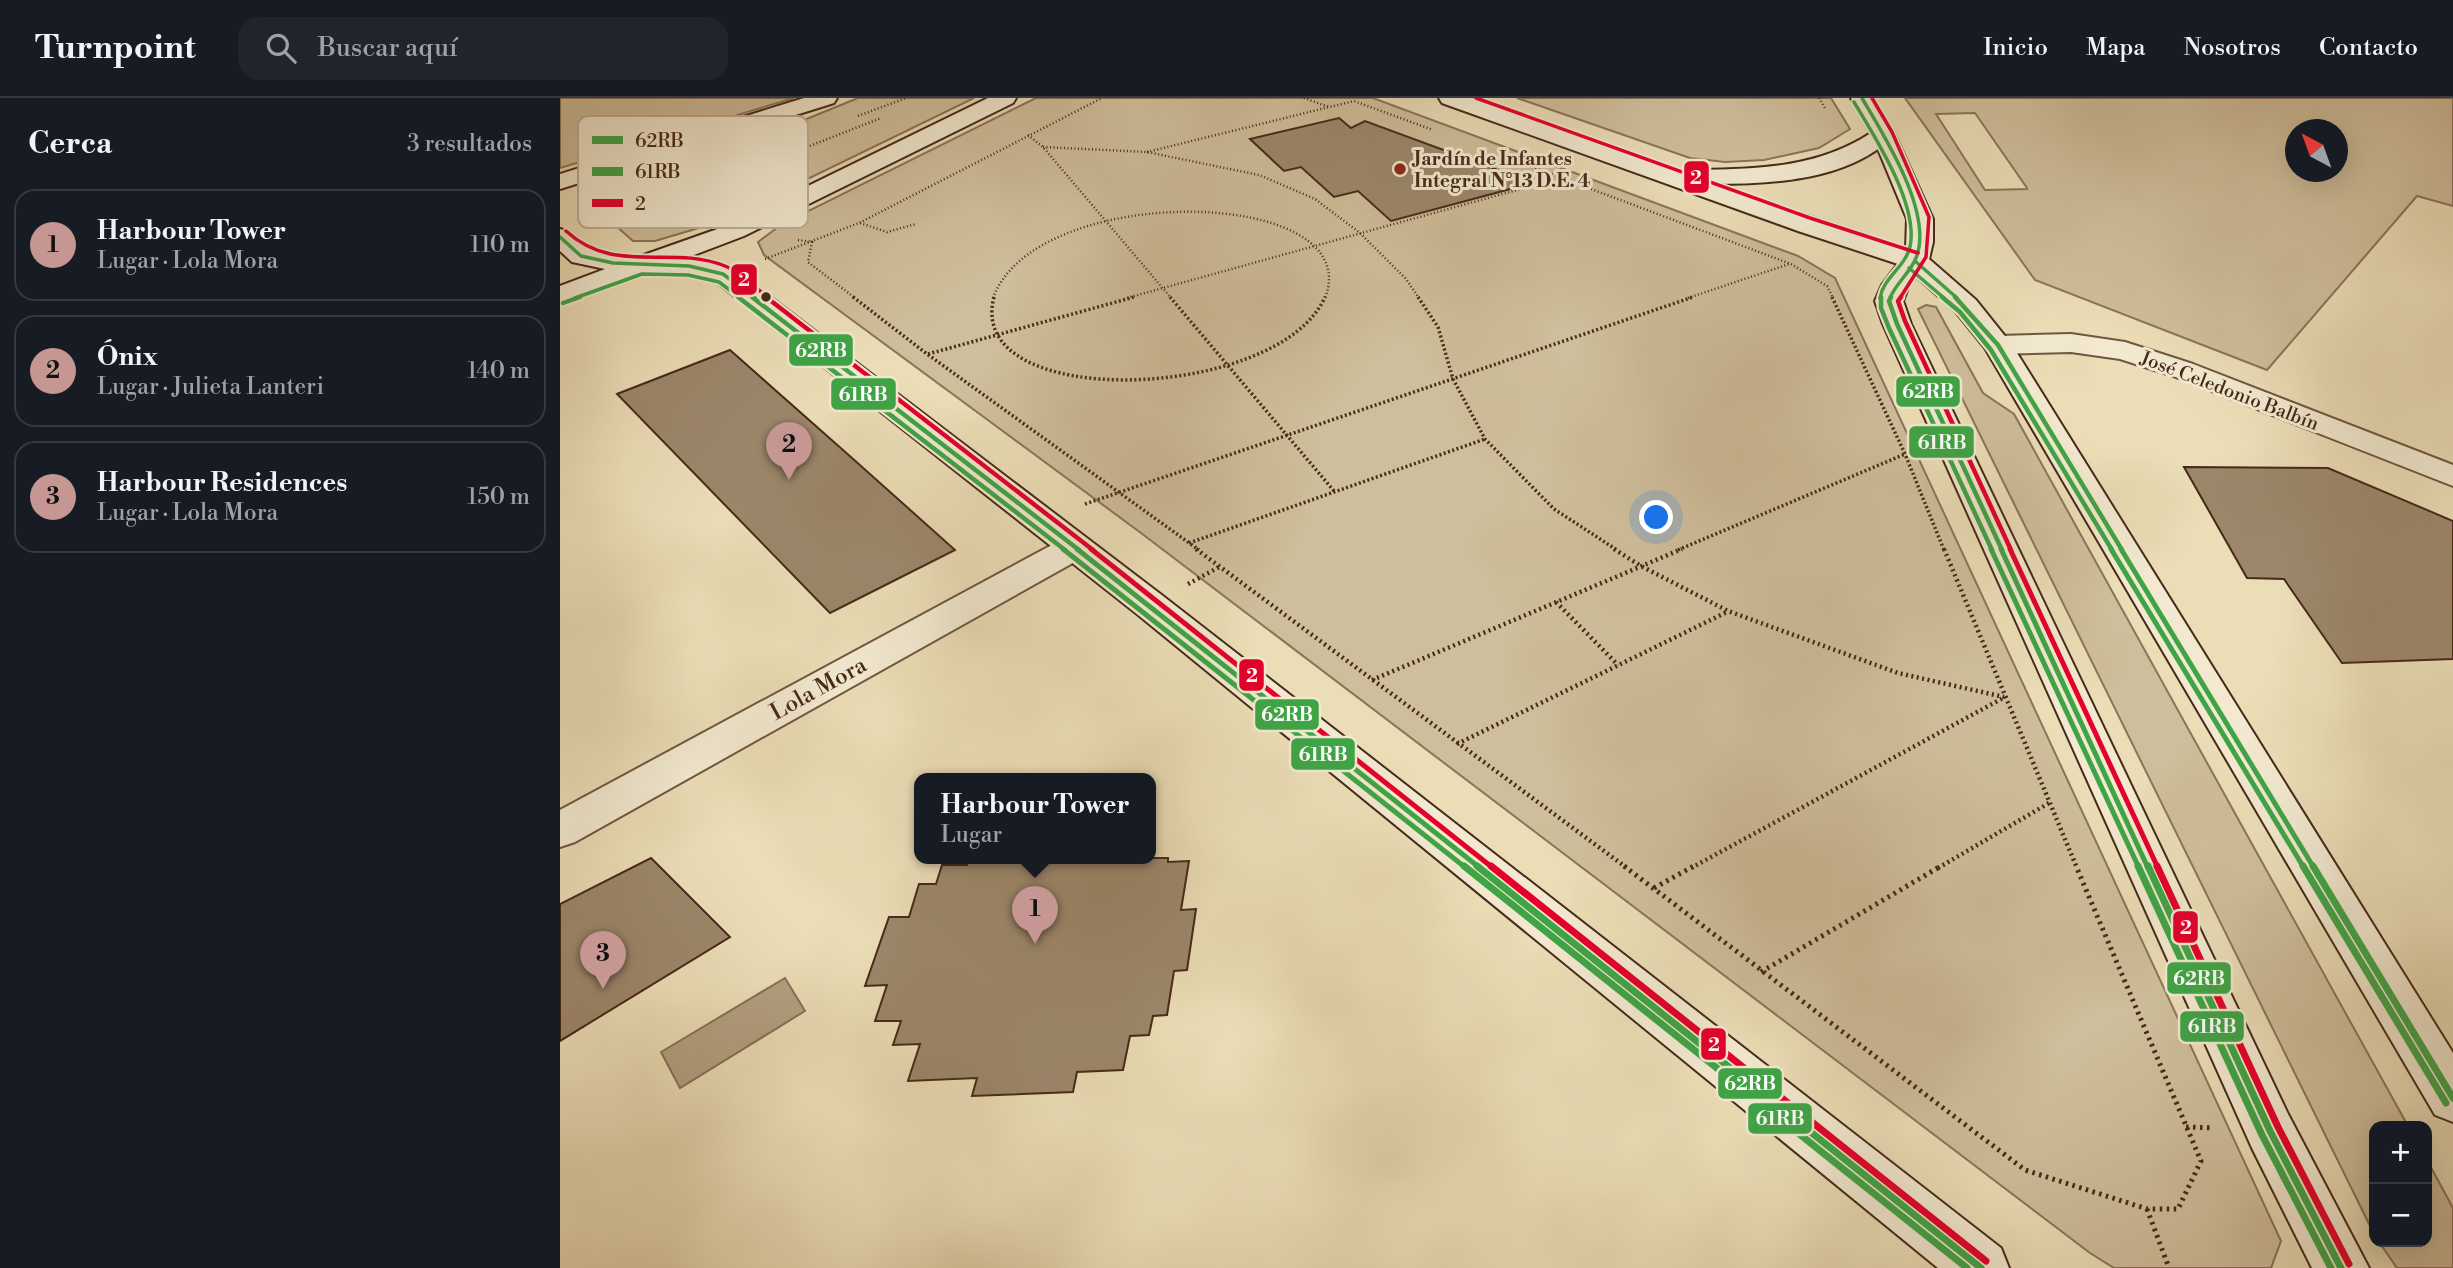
<!DOCTYPE html>
<html lang="es">
<meta charset="utf-8">
<style>
body{margin:0;font-family:"Libre Bodoni",serif;background:#20242c;color:#f1f3f6}
.controls{position:absolute;right:21px;bottom:21px;display:grid;overflow:hidden;border-radius:14px;box-shadow:0 7px 28px #0002}
.controls button{width:63px;height:63px;display:grid;place-items:center;padding:0;border:0;border-bottom:2px solid #363941;background:#171b24;color:#f1f3f6;font:35px sans-serif}
.compass{position:absolute;left:1725px;top:21px;width:63px;height:63px;border-radius:50%;background:#171b24;box-shadow:0 7px 28px #0002;rotate:319deg}
.you{position:absolute;left:1097px;top:420px;width:24px;height:24px;margin:-18px;border:5px solid #fff;border-radius:50%;background:#1a73e8;box-shadow:0 0 0 10px #1a73e833}
.badge{display:grid;place-items:center;width:46px;height:46px;border-radius:50%;background:#c59692;color:#111;font-size:23px;font-weight:700}
.pin{position:absolute;translate:-50% -58px;filter:drop-shadow(0 2px 4px #0008)}
.pin::after{content:'';position:absolute;top:37px;width:24px;height:21px;background:inherit;clip-path:polygon(0 0,100% 0,50% 100%)}
.popup{position:absolute;left:354px;top:675px;width:242px;height:91px;box-sizing:border-box;display:grid;place-content:center;border-radius:14px;background:#171b24;filter:drop-shadow(0 2px 5px #0005);font-size:23px;white-space:nowrap;color:#9ea1a6}
.popup b{font-size:26px;color:#f1f3f6}
.popup::after{content:'';position:absolute;left:50%;top:100%;margin-left:-14px;border:14px solid transparent;border-top-color:#171b24}
.list{margin:0;padding:0;list-style:none}
h2{display:flex;justify-content:space-between;align-items:center;height:91px;margin:0;padding:0 28px;font-size:30px}
h2 small{font-size:23px;font-weight:400;color:#9ea1a6}
.list li{display:grid;grid-template-columns:46px 1fr auto;gap:21px;align-items:center;box-sizing:border-box;height:112px;margin:0 14px 14px;padding:0 14px;border:2px solid #363941;border-radius:21px}
.list b{display:block;font-size:26px;white-space:nowrap}
.list p{margin:0;font-size:23px;white-space:nowrap;color:#9ea1a6}
.list em{font-size:23px;font-style:normal;color:#9ea1a6}
.icon{flex:none;width:38px;height:38px;fill:none;stroke:currentColor;stroke-width:2;stroke-linecap:round;stroke-linejoin:round}
.map{position:relative;flex:none;width:1893px;height:1170px;overflow:hidden}
header{display:flex;align-items:center;gap:42px;box-sizing:border-box;height:98px;padding:0 35px;background:#171b24;border-bottom:2px solid #363941}
header strong{font-size:33px}
nav{display:flex;gap:38px;margin-inline-start:auto;font-size:24px}
.search{width:490px;height:63px;background:#20242c;display:flex;align-items:center;gap:18px;box-sizing:border-box;padding:0 24px;border-radius:21px;color:#9ea1a6;font-size:26px}
main{display:flex}
aside{flex:1;background:#171b24}
.map>svg:first-child{display:block}
.green{fill:#cfbe9b;stroke:#8b745a;stroke-width:2;fill-rule:evenodd}
.water{fill:#b3a081;stroke:#887057;stroke-width:2}
.building{fill:#9c876b;stroke:#472919;stroke-width:2}
.lines{fill:none;stroke-linecap:round;stroke-linejoin:round}
.street-casing{stroke:#705640;stroke-width:4}
.secondary-casing{stroke:#472919;stroke-width:4}
.path-far3{stroke:#472919;stroke-width:2.5;stroke-dasharray:1 2.5;stroke-linecap:butt}
.path-far2{stroke:#472919;stroke-width:3.5;stroke-dasharray:2 2.5;stroke-linecap:butt}
.path-far1{stroke:#472919;stroke-width:4.5;stroke-dasharray:2 3.5;stroke-linecap:butt}
.path{stroke:#472919;stroke-width:5;stroke-dasharray:2.5 4.5;stroke-linecap:butt}
.street{fill:#f2e9d0;fill-rule:evenodd}
.secondary{fill:#f2e9d0;fill-rule:evenodd}
.bus-1-far3-casing{stroke:#f2e9d0;stroke-width:7}
.bus-1-far2-casing{stroke:#f2e9d0;stroke-width:9}
.bus-1-far1-casing{stroke:#f2e9d0;stroke-width:10}
.bus-1-casing{stroke:#f2e9d0;stroke-width:12}
.bus-2-far3-casing{stroke:#f2e9d0;stroke-width:7}
.bus-2-far2-casing{stroke:#f2e9d0;stroke-width:9}
.bus-2-far1-casing{stroke:#f2e9d0;stroke-width:10}
.bus-2-casing{stroke:#f2e9d0;stroke-width:12}
.bus-3-far3-casing{stroke:#f2e9d0;stroke-width:7}
.bus-3-far2-casing{stroke:#f2e9d0;stroke-width:9}
.bus-3-far1-casing{stroke:#f2e9d0;stroke-width:10}
.bus-3-casing{stroke:#f2e9d0;stroke-width:12}
.bus-1-far3{stroke:#3fa446;stroke-width:3.5}
.bus-1-far2{stroke:#3fa446;stroke-width:4.5}
.bus-1-far1{stroke:#3fa446;stroke-width:5}
.bus-1{stroke:#3fa446;stroke-width:7}
.bus-2-far3{stroke:#3fa446;stroke-width:3.5}
.bus-2-far2{stroke:#3fa446;stroke-width:4.5}
.bus-2-far1{stroke:#3fa446;stroke-width:5}
.bus-2{stroke:#3fa446;stroke-width:7}
.bus-3-far3{stroke:#e4002b;stroke-width:3.5}
.bus-3-far2{stroke:#e4002b;stroke-width:4.5}
.bus-3-far1{stroke:#e4002b;stroke-width:5}
.bus-3{stroke:#e4002b;stroke-width:7}
.poi-dot{fill:#8f2418;stroke:#f2e9d0;stroke-width:2.5}
.bus-dot{fill:#472919;stroke:#f2e9d0;stroke-width:2.5}
.labels{text-anchor:middle;stroke-width:6;stroke-linejoin:round;paint-order:stroke}
.far-poi-label{font-size:19px;font-weight:bold;fill:#472919;stroke:#f2e9d0;text-anchor:start}
.far-street-label{font-size:19px;fill:#472919;stroke:#f2e9d0}
.street-label{font-size:23px;fill:#472919;stroke:#f2e9d0}
.key{fill:#f2e9d0;stroke:#bfaf99;stroke-width:2}
.key-label{font-size:19px;fill:#472919}
.line-badge{stroke:#f2e9d0;stroke-width:2.5}
.badge-label{font-size:19px;text-anchor:middle;font-weight:bold;fill:#fff}
</style>
<header>
<strong>Turnpoint</strong>
<div class="search"><svg class="icon" aria-label="search" viewBox="0 0 24 24"><circle cx="10" cy="10" r="6"/><path d="M15 15l6 6"/></svg>Buscar aquí</div>
<nav><a>Inicio</a><a>Mapa</a><a>Nosotros</a><a>Contacto</a></nav>
</header>
<main>
<aside>
<h2>Cerca<small>3 resultados</small></h2>
<ul class="list">
<li><span class="badge">1</span><div><b>Harbour Tower</b><p>Lugar · Lola Mora</p></div><em>110 m</em></li>
<li><span class="badge">2</span><div><b>Ónix</b><p>Lugar · Julieta Lanteri</p></div><em>140 m</em></li>
<li><span class="badge">3</span><div><b>Harbour Residences</b><p>Lugar · Lola Mora</p></div><em>150 m</em></li>
</ul>
</aside>
<div class="map">
<svg width="1893" height="1170" viewBox="0 0 1893 1170">
<rect width="100%" height="100%" fill="#ebddb6"/>
<filter id="stains"><feTurbulence type="fractalNoise" baseFrequency=".00286" numOctaves="4"/><feColorMatrix values="0 0 0 0 .2 0 0 0 0 .09 0 0 0 0 .02 0 0 0 .5 -.17"/></filter>
<radialGradient id="worn" r=".72"><stop offset=".6" stop-color="#630" stop-opacity="0"/><stop offset="1" stop-color="#630" stop-opacity=".3"/></radialGradient>
<g class="green">
<polygon points="0,0 234,0 0,70"/>
<polygon points="298,0 414,0 159,124 95,143 73,143 23,99 33,90 222,31"/>
<polygon points="476,0 813,0 1238,158 1275,180 1721,1143 1711,1170 1554,1170 1530,1155 581,435 204,157 198,144 222,126"/>
<polygon points="957,0 1271,0 1290,31 1259,50 1204,62 1165,64 1130,60"/>
<path d="M1345 0H1893V108L1857 98 1707 272 1475 182ZM1415 15 1467 90V91L1425 92 1376 16ZM1736 32H1778V74H1736Z"/>
<polygon points="1366,207 1376,209 1423,295 1454,316 1848,1028 1814,1028 1814,1136 1358,211"/>
<polygon points="1867,1062 1893,1110 1893,1170 1837,1170 1819,1144 1867,1144"/>
</g>
<polygon class="water" points="225,880 245,913 120,990 101,954"/>
<g class="building">
<polygon points="779,20 791,30 805,23 973,85 831,123 798,93 774,99 741,69 724,73 690,41"/>
<polygon points="170,252 292,360 395,452 270,515 57,296"/>
<polygon points="1624,369 1768,370 1893,423 1893,561 1782,565 1724,481 1687,480"/>
<polygon points="91,760 170,839 0,943 0,806"/>
<polygon points="409,760 608,760 608,764 629,763 621,812 636,811 627,872 614,873 607,917 593,918 589,937 570,938 563,972 517,974 513,994 412,998 417,980 348,983 360,946 333,947 341,923 315,923 327,887 305,888 329,819 349,819 359,786 376,786 382,767 407,767"/>
</g>
<g class="lines">
<g class="street-casing">
<g id="street">
<polygon points="1511,236 1565,244 1633,266 1893,367 1893,388 1613,278 1560,261 1511,254 1438,256 1428,253 1424,247 1428,241 1438,238"/>
<polygon points="515,438 527,441 532,449 527,457 15,744 0,749 0,712 503,441"/>
</g>
</g>
<g class="secondary-casing">
<g id="secondary">
<polygon points="244,0 277,0 274,5 0,91 0,76"/>
<polygon points="428,0 456,0 453,5 184,138 126,160 172,170 603,498 1441,1150 1449,1170 1378,1170 577,516 154,182 129,176 87,174 0,205 0,188 45,171 12,164 0,153 0,131 9,134 30,152 53,157 81,158 166,128"/>
<path d="M879 0H911L1126 76 1136 72C1198 71 1258 70 1311 35L1291 0H1313L1335 37 1373 121V144L1369 161 1416 202 1452 247 1893 955V1024L1875 1017 1425 250 1396 214 1356 178 1349 187 1343 203 1351 226 1728 1016 1809 1170H1752L1692 1050 1323 226 1315 203 1322 187 1338 166 1238 133 882 5ZM1318 51 1347 121 1346 151 1153 86C1208 86 1272 83 1318 51Z"/>
</g>
</g>
<g class="path-far3">
<polyline points="744,0 769,9"/>
<polyline points="1259,0 1266,12"/>
<polyline points="298,18 346,0"/>
<polyline points="468,37 483,49 611,200"/>
<polyline points="483,49 587,54 699,77 755,101 800,135 846,181 859,200"/>
<polyline points="587,54 794,3 873,32"/>
<polyline points="959,64 1231,166 1267,188 1273,200"/>
<polyline points="55,101 89,129"/>
<polyline points="63,108 153,74"/>
<polyline points="74,117 321,20"/>
<polyline points="300,125 327,134 356,126"/>
<polyline points="238,142 252,144 248,164 295,200"/>
<polyline points="205,161 299,125 542,0"/>
<path d="M433 200C476 82 809 88 765 200"/>
<polyline points="567,200 1000,80"/>
<polyline points="1128,200 1229,166"/>
</g>
<g class="path-far2">
<polyline points="293,199 367,256 639,452"/>
<path d="M434 199C403 315 719 304 765 199"/>
<polyline points="610,199 774,393"/>
<polyline points="858,199 878,229 893,281 925,341 994,411 1057,452"/>
<polyline points="1272,199 1345,356 1384,452"/>
<polyline points="368,256 574,199"/>
<polyline points="525,406 1133,199"/>
<polyline points="629,445 925,341"/>
<polyline points="1118,452 1345,356"/>
</g>
<g class="path-far1">
<polyline points="636,451 1067,770"/>
<polyline points="1054,451 1081,468 1168,513 1338,575 1444,599"/>
<polyline points="1384,451 1517,770"/>
<polyline points="628,486 661,468"/>
<polyline points="996,504 1058,567"/>
<polyline points="812,582 1122,451"/>
<polyline points="897,646 1167,514"/>
<polyline points="1131,770 1443,600"/>
<polyline points="1378,770 1489,705"/>
</g>
<g class="path">
<polyline points="1064,768 1465,1072 1587,1111 1618,1111 1641,1063 1516,768"/>
<polyline points="1094,790 1134,768"/>
<polyline points="1201,874 1381,768"/>
<polyline points="1626,1029 1653,1030"/>
<polyline points="1587,1111 1609,1170"/>
</g>
<use href="#street" class="street"/>
<use href="#secondary" class="secondary"/>
<g class="bus-1-far3-casing">
<g id="bus-1-far3">
<path d="M1302 0C1324 38 1374 115 1356 160 1350 175 1336 185 1330 200"/>
<polyline points="0,139 21,158 53,165 129,168 163,176 195,200"/>
<polyline points="1355,163 1397,200"/>
</g>
</g>
<g class="bus-1-far2-casing">
<g id="bus-1-far2">
<polyline points="192,199 519,452"/>
<polyline points="1331,199 1329,203 1337,226 1442,452"/>
<polyline points="1395,199 1438,247 1562,452"/>
</g>
</g>
<g class="bus-1-far1-casing">
<g id="bus-1-far1">
<polyline points="517,451 920,770"/>
<polyline points="1441,451 1588,770"/>
<polyline points="1561,451 1754,770"/>
</g>
</g>
<g class="bus-1-casing">
<g id="bus-1">
<polyline points="917,768 1421,1170"/>
<polyline points="1588,768 1710,1033 1781,1170"/>
<polyline points="1753,768 1893,1000"/>
</g>
</g>
<g class="bus-2-far3-casing">
<g id="bus-2-far3">
<path d="M1294 4C1315 39 1359 107 1350 149 1345 169 1323 180 1320 200"/>
<polyline points="1349,170 1384,200"/>
<polyline points="15,200 82,176 128,177 159,184 180,200"/>
</g>
</g>
<g class="bus-2-far2-casing">
<g id="bus-2-far2">
<polyline points="178,199 505,452"/>
<polyline points="1321,199 1321,210 1329,230 1432,452"/>
<polyline points="1382,199 1400,214 1431,252 1552,452"/>
<polyline points="3,205 20,199"/>
</g>
</g>
<g class="bus-2-far1-casing">
<g id="bus-2-far1">
<polyline points="503,451 906,770"/>
<polyline points="1431,451 1579,770"/>
<polyline points="1551,451 1744,770"/>
</g>
</g>
<g class="bus-2-casing">
<g id="bus-2">
<polyline points="904,768 1407,1170"/>
<polyline points="1578,768 1702,1037 1771,1170"/>
<polyline points="1743,768 1886,1005"/>
</g>
</g>
<g class="bus-3-far3-casing">
<g id="bus-3-far3">
<polyline points="916,0 1250,120 1358,155"/>
<polyline points="1312,0 1332,34 1369,119 1366,159 1340,200"/>
<path d="M6 133C55 178 110 146 165 168 181 174 195 190 209 200"/>
</g>
</g>
<g class="bus-3-far2-casing">
<g id="bus-3-far2">
<polyline points="206,199 533,452"/>
<polyline points="1341,199 1338,203 1345,223 1451,452"/>
</g>
</g>
<g class="bus-3-far1-casing">
<g id="bus-3-far1">
<polyline points="531,451 933,770"/>
<polyline points="1450,451 1598,770"/>
</g>
</g>
<g class="bus-3-casing">
<g id="bus-3">
<polyline points="931,768 1426,1163"/>
<polyline points="1597,768 1718,1029 1789,1166"/>
</g>
</g>
<use href="#bus-1-far3" class="bus-1-far3"/>
<use href="#bus-1-far2" class="bus-1-far2"/>
<use href="#bus-1-far1" class="bus-1-far1"/>
<use href="#bus-1" class="bus-1"/>
<use href="#bus-2-far3" class="bus-2-far3"/>
<use href="#bus-2-far2" class="bus-2-far2"/>
<use href="#bus-2-far1" class="bus-2-far1"/>
<use href="#bus-2" class="bus-2"/>
<use href="#bus-3-far3" class="bus-3-far3"/>
<use href="#bus-3-far2" class="bus-3-far2"/>
<use href="#bus-3-far1" class="bus-3-far1"/>
<use href="#bus-3" class="bus-3"/>
</g>
<circle class="poi-dot" cx="840" cy="71" r="7"/>
<circle class="bus-dot" cx="206" cy="199" r="6"/>
<g class="labels">
<g class="far-poi-label">
<text x="854" y="67">Jardín de Infantes<tspan x="854" dy="22">Integral N°13 D.E. 4</tspan></text>
</g>
<g class="far-street-label">
<text transform="translate(1670 292) rotate(21)" y="7">José Celedonio Balbín</text>
</g>
<g class="street-label">
<text transform="translate(258 590) rotate(-29)" y="8">Lola Mora</text>
</g>
</g>
<rect x="18" y="18" width="230" height="112" rx="10" class="key"/>
<rect x="32" y="38" width="31" height="8" fill="#3fa446"/>
<rect x="32" y="69" width="31" height="9" fill="#3fa446"/>
<rect x="32" y="101" width="31" height="8" fill="#e4002b"/>
<g class="key-label">
<text x="75" y="49">62RB</text>
<text x="75" y="80">61RB</text>
<text x="75" y="112">2</text>
</g>
<g class="line-badge">
<rect x="1123" y="62" width="27" height="34" rx="7" fill="#e4002b"/>
<rect x="170" y="165" width="28" height="33" rx="7" fill="#e4002b"/>
<rect x="228" y="235" width="66" height="34" rx="7" fill="#3fa446"/>
<rect x="1335" y="277" width="66" height="33" rx="7" fill="#3fa446"/>
<rect x="270" y="279" width="67" height="34" rx="7" fill="#3fa446"/>
<rect x="1348" y="327" width="67" height="34" rx="7" fill="#3fa446"/>
<rect x="678" y="560" width="27" height="34" rx="7" fill="#e4002b"/>
<rect x="694" y="600" width="66" height="33" rx="7" fill="#3fa446"/>
<rect x="730" y="639" width="66" height="34" rx="7" fill="#3fa446"/>
<rect x="1612" y="812" width="27" height="34" rx="7" fill="#e4002b"/>
<rect x="1606" y="863" width="66" height="34" rx="7" fill="#3fa446"/>
<rect x="1619" y="912" width="66" height="33" rx="7" fill="#3fa446"/>
<rect x="1140" y="929" width="27" height="34" rx="7" fill="#e4002b"/>
<rect x="1157" y="969" width="66" height="33" rx="7" fill="#3fa446"/>
<rect x="1187" y="1004" width="66" height="33" rx="7" fill="#3fa446"/>
</g>
<g class="badge-label">
<text x="1136" y="86">2</text>
<text x="184" y="188">2</text>
<text x="261" y="259">62RB</text>
<text x="1368" y="300">62RB</text>
<text x="303" y="303">61RB</text>
<text x="1382" y="351">61RB</text>
<text x="692" y="584">2</text>
<text x="727" y="623">62RB</text>
<text x="763" y="663">61RB</text>
<text x="1626" y="836">2</text>
<text x="1639" y="887">62RB</text>
<text x="1652" y="935">61RB</text>
<text x="1154" y="953">2</text>
<text x="1190" y="992">62RB</text>
<text x="1220" y="1027">61RB</text>
</g>
<rect width="100%" height="100%" filter="url(#stains)"/>
<rect width="100%" height="100%" fill="url(#worn)"/>
</svg>
<div class="controls">
<button>+</button>
<button>−</button>
</div>
<svg class="compass" viewBox="-18 -18 36 36"><path d="M0-13l5 13h-10z" fill="#e53935"/><path d="M0 13l5-13h-10z" fill="#9ea1a6"/></svg>
<div class="you"></div>
<div class="pin badge" style="left:475px;top:846px">1</div>
<div class="popup"><b>Harbour Tower</b>Lugar</div>
<div class="pin badge" style="left:229px;top:382px">2</div>
<div class="pin badge" style="left:43px;top:891px">3</div>
</div>
</main>
